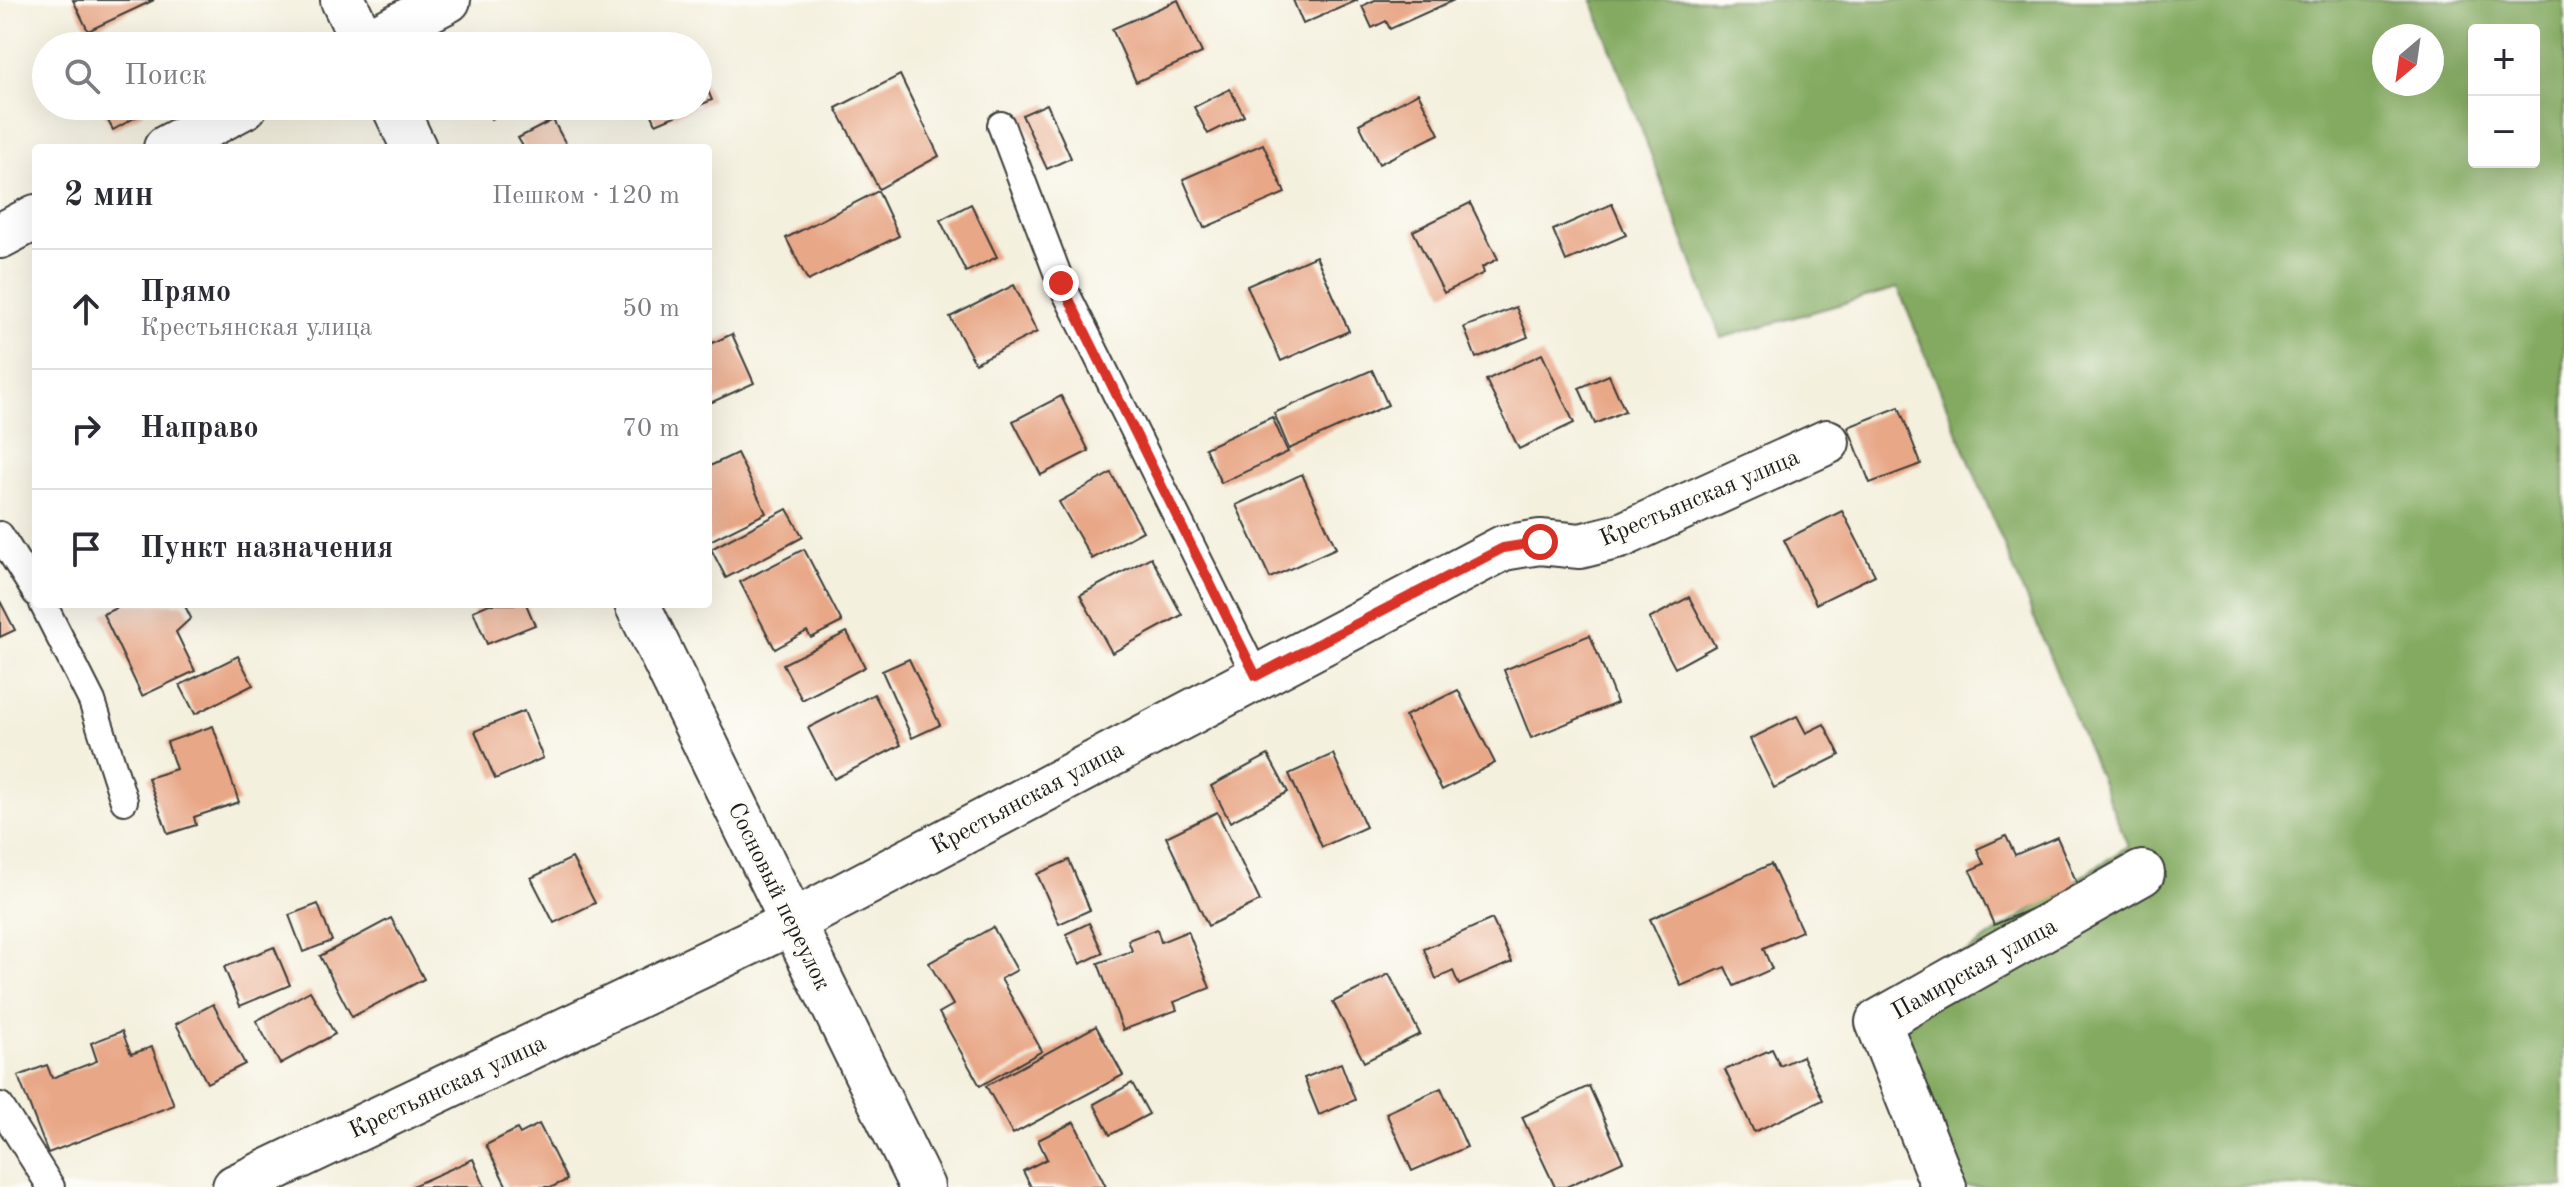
<!DOCTYPE html>
<html lang="ru">
<meta charset="utf-8">
<style>
body{margin:0;font-family:"Old Standard TT",serif;background:#f2f2f3;color:#2b2b33}
.controls{position:absolute;right:24px;top:24px;display:grid;overflow:hidden;border-radius:8px;box-shadow:0 8px 32px #0002}
.controls button{width:72px;height:72px;display:grid;place-items:center;padding:0;border:0;border-bottom:2px solid #e1e1e2;background:#fff;color:#2b2b33;font:40px sans-serif}
.compass{position:absolute;left:2372px;top:24px;width:72px;height:72px;border-radius:50%;background:#fff;box-shadow:0 8px 32px #0002;rotate:209deg}
.stop{position:absolute;width:24px;height:24px;margin:-18px;border:6px solid #d93025;border-radius:50%;background:#fff}
.stop.end{background:#d93025;border-color:#fff;box-shadow:0 2px 8px #0008}
.list{margin:0;padding:0;list-style:none}
h2{display:flex;justify-content:space-between;align-items:center;height:104px;margin:0;padding:0 32px;font-size:34px}
h2 small{font-size:26px;font-weight:400;color:#7c7c81}
.list li{display:grid;grid-template-columns:52px 1fr auto;gap:24px;align-items:center;box-sizing:border-box;height:120px;padding:0 32px;border-top:2px solid #e1e1e2}
.list b{display:block;font-size:30px;white-space:nowrap}
.list p{margin:0;font-size:26px;white-space:nowrap;color:#7c7c81}
.list em{font-size:26px;font-style:normal;color:#7c7c81}
.icon{flex:none;width:44px;height:44px;fill:none;stroke:currentColor;stroke-width:2;stroke-linecap:round;stroke-linejoin:round}
.map{position:relative;flex:none;width:2564px;height:1187px;overflow:hidden}
.search{position:absolute;background:#fff;box-shadow:0 8px 32px #0002;left:32px;top:32px;width:680px;height:88px;display:flex;align-items:center;gap:20px;box-sizing:border-box;padding:0 28px;border-radius:44px;color:#7c7c81;font-size:30px}
.panel{position:absolute;background:#fff;box-shadow:0 8px 32px #0002;left:32px;top:144px;width:680px;height:464px;border-radius:8px}
.map>svg:first-child{display:block}
.forest{fill:#83aa60;stroke:#50633e;stroke-width:2;fill-rule:evenodd}
.building{fill:#e8a787}
.lines{fill:none;stroke-linecap:round;stroke-linejoin:round}
.service-casing{stroke:#3c3c39;stroke-width:30}
.minor-casing{stroke:#3c3c39;stroke-width:48}
.service{stroke:#fff;stroke-width:26}
.minor{stroke:#fff;stroke-width:44}
.route{stroke:#d93025;stroke-width:10}
.labels{text-anchor:middle;stroke-width:6;stroke-linejoin:round;paint-order:stroke}
.street-label{font-size:24px;fill:#1c1c1c;stroke:#fdfcf7}
</style>
<div class="map">
<svg width="2564" height="1187" viewBox="0 0 2564 1187">
<rect width="100%" height="100%" fill="#fdfcf7"/>
<filter id="ink" filterUnits="userSpaceOnUse"><feTurbulence type="fractalNoise" baseFrequency=".0125" numOctaves="2"/><feDisplacementMap in="SourceGraphic" scale="16" xChannelSelector="R" yChannelSelector="G"/><feConvolveMatrix kernelMatrix="1 2 1 2 8 2 1 2 1" color-interpolation-filters="sRGB"/></filter>
<filter id="wash" filterUnits="userSpaceOnUse"><feTurbulence type="fractalNoise" baseFrequency=".006" numOctaves="4" result="noise"/><feDisplacementMap in="SourceGraphic" scale="32" xChannelSelector="R" yChannelSelector="G"/><feGaussianBlur stdDeviation="1.8" result="paint"/><feColorMatrix in="noise" values="0 0 0 0 0 0 0 0 0 0 0 0 0 0 0 0 0 1.4 0 .05"/><feComposite in="paint" operator="in"/></filter>
<g filter="url(#wash)">
<rect width="100%" height="100%" fill="#f4f0de"/>
<path class="forest" d="M1592 0H2564V1187H1930L1898 997 2128 846 1898 288 1721 338ZM2474 30H2534V162H2474ZM2384 36H2432V84H2384Z"/>
<g id="blocks">
<g class="building">
<polygon points="73,0 154,0 88,31"/>
<polygon points="1178,0 1202,53 1136,82 1112,29"/>
<polygon points="1293,0 1358,0 1303,24"/>
<polygon points="1375,0 1454,0 1390,29 1386,21 1372,28 1362,6"/>
<polygon points="698,68 712,100 656,124 648,106 698,106"/>
<polygon points="900,75 939,156 879,189 836,108"/>
<polygon points="1230,89 1244,116 1208,134 1194,107"/>
<polygon points="1418,93 1439,134 1379,164 1359,124"/>
<polygon points="1047,104 1071,158 1047,169 1022,115"/>
<polygon points="100,106 139,106 143,113 113,130"/>
<polygon points="485,106 517,106 491,119"/>
<polygon points="553,120 568,148 524,148 518,138"/>
<polygon points="1263,144 1285,193 1204,228 1183,179"/>
<polygon points="878,191 899,236 808,281 786,238"/>
<polygon points="1470,203 1498,259 1482,267 1484,273 1444,293 1413,231"/>
<polygon points="971,204 997,257 966,272 940,220"/>
<polygon points="1612,204 1626,235 1566,261 1553,230"/>
<polygon points="1316,256 1349,331 1281,361 1247,286"/>
<polygon points="1014,285 1037,332 975,363 950,317"/>
<polygon points="1516,307 1528,337 1476,358 1464,327"/>
<polygon points="732,334 754,383 708,404 708,345"/>
<polygon points="1542,354 1574,423 1519,449 1486,380"/>
<polygon points="1372,370 1388,405 1289,449 1274,413"/>
<polygon points="1609,375 1625,411 1595,424 1579,388"/>
<polygon points="1061,396 1089,451 1041,475 1013,421"/>
<polygon points="1899,407 1921,464 1870,483 1848,427"/>
<polygon points="1272,417 1288,452 1221,483 1205,448"/>
<polygon points="737,453 766,513 708,542 708,467"/>
<polygon points="1111,473 1143,531 1092,559 1059,502"/>
<polygon points="1302,474 1336,548 1270,578 1236,505"/>
<polygon points="787,509 803,537 726,578 711,549"/>
<polygon points="1842,511 1875,575 1816,604 1784,540"/>
<polygon points="804,549 842,622 811,638 807,631 775,649 740,582"/>
<polygon points="1151,557 1182,615 1112,653 1080,595"/>
<polygon points="1689,597 1715,646 1675,668 1649,619"/>
<polygon points="0,601 15,630 0,637"/>
<polygon points="125,604 184,604 191,618 176,632 195,671 142,696 103,614"/>
<polygon points="489,604 526,604 535,625 487,644 473,611"/>
<polygon points="847,632 865,667 802,700 783,664"/>
<polygon points="1590,635 1617,703 1531,738 1504,670"/>
<polygon points="238,656 253,685 195,714 180,685"/>
<polygon points="909,659 940,725 912,738 882,671"/>
<polygon points="1458,690 1495,763 1442,790 1405,716"/>
<polygon points="874,694 901,745 834,779 808,728"/>
<polygon points="524,711 543,758 495,779 475,731"/>
<polygon points="1797,716 1806,733 1824,724 1840,755 1774,788 1750,739"/>
<polygon points="213,726 239,802 194,817 196,825 168,834 148,778 176,769 167,742"/>
<polygon points="1333,754 1366,827 1322,847 1289,774"/>
<polygon points="1268,755 1288,792 1230,822 1211,786"/>
<polygon points="1217,812 1260,901 1208,926 1166,837"/>
<polygon points="2006,836 2015,855 2057,837 2079,888 1994,925 1970,870 1984,864 1977,849"/>
<polygon points="572,858 595,903 554,923 531,878"/>
<polygon points="1069,860 1090,910 1059,924 1037,874"/>
<polygon points="1771,864 1802,931 1763,948 1772,969 1734,986 1725,967 1681,986 1650,919"/>
<polygon points="318,904 332,941 303,952 289,915"/>
<polygon points="391,918 424,979 352,1017 320,956"/>
<polygon points="1492,919 1512,962 1459,985 1453,971 1436,979 1424,949"/>
<polygon points="1089,923 1103,953 1080,964 1066,934"/>
<polygon points="993,927 1017,970 1001,979 1042,1051 980,1086 939,1013 953,1005 929,963"/>
<polygon points="1157,929 1161,942 1188,931 1210,988 1174,1002 1177,1010 1123,1030 1098,963 1132,951 1128,940"/>
<polygon points="274,947 290,985 240,1006 224,967"/>
<polygon points="1389,974 1420,1034 1364,1062 1333,1002"/>
<polygon points="310,991 335,1034 280,1064 256,1021"/>
<polygon points="213,1004 245,1064 207,1083 176,1024"/>
<polygon points="1096,1026 1123,1075 1013,1134 986,1086"/>
<polygon points="122,1031 131,1054 152,1047 174,1105 48,1153 18,1076 47,1065 52,1078 97,1061 91,1043"/>
<polygon points="1772,1049 1780,1066 1802,1056 1823,1100 1754,1132 1725,1070"/>
<polygon points="1341,1063 1355,1100 1319,1115 1304,1078"/>
<polygon points="1132,1083 1149,1114 1110,1135 1094,1104"/>
<polygon points="1589,1086 1623,1161 1566,1187 1555,1187 1522,1117"/>
<polygon points="1441,1088 1467,1147 1412,1171 1386,1113"/>
<polygon points="1074,1122 1106,1187 1031,1187 1023,1171 1047,1159 1038,1140"/>
<polygon points="539,1124 567,1180 552,1187 507,1187 486,1145 517,1129 520,1134"/>
<polygon points="473,1159 485,1187 410,1187"/>
</g>
</g>
</g>
<g filter="url(#ink)">
<use href="#blocks" fill-opacity="0" stroke="#3c3c39" stroke-width="2"/>
<g class="lines">
<g class="service-casing">
<g id="service">
<polyline points="1001,125 1061,283 1256,676"/>
<polyline points="0,535 36,593"/>
<polyline points="43,604 92,701 124,801"/>
<polyline points="0,1106 51,1187"/>
</g>
</g>
<g class="minor-casing">
<g id="minor">
<polyline points="343,0 365,46"/>
<polyline points="359,46 448,0"/>
<polyline points="394,106 414,148"/>
<polyline points="166,148 245,106"/>
<polyline points="0,236 36,217"/>
<polyline points="637,604 922,1187"/>
<polyline points="235,1187 793,922 1503,548 1540,542 1580,546 1620,536 1827,442"/>
<polyline points="1944,1187 1878,1022 2142,873"/>
</g>
</g>
<use href="#service" class="service"/>
<use href="#minor" class="minor"/>
</g>
</g>
<g class="lines" filter="url(#ink)">
<polyline class="route" points="1061,283 1256,676 1503,548 1540,542"/>
</g>
<g class="labels">
<g class="street-label">
<text transform="translate(1699 497) rotate(-23)" y="8">Крестьянская улица</text>
<text transform="translate(1027 797) rotate(-28)" y="8">Крестьянская улица</text>
<text transform="translate(780 896) rotate(64)" y="8">Сосновый переулок</text>
<text transform="translate(1974 968) rotate(-29)" y="8">Памирская улица</text>
<text transform="translate(447 1086) rotate(-25)" y="8">Крестьянская улица</text>
</g>
</g>
</svg>
<div class="controls">
<button>+</button>
<button>−</button>
</div>
<svg class="compass" viewBox="-18 -18 36 36"><path d="M0-13l5 13h-10z" fill="#e53935"/><path d="M0 13l5-13h-10z" fill="#7c7c81"/></svg>
<div class="stop" style="left:1540px;top:542px"></div>
<div class="stop end" style="left:1061px;top:283px"></div>
<div class="search"><svg class="icon" aria-label="search" viewBox="0 0 24 24"><circle cx="10" cy="10" r="6"/><path d="M15 15l6 6"/></svg>Поиск</div>
<section class="panel">
<h2>2 мин<small>Пешком · 120 m</small></h2>
<ul class="list">
<li><svg class="icon" aria-label="ahead" viewBox="0 0 24 24"><path d="M12 20V5M6 11l6-6 6 6"/></svg><div><b>Прямо</b><p>Крестьянская улица</p></div><em>50 m</em></li>
<li><svg class="icon" aria-label="right" viewBox="0 0 24 24"><path d="M7 20v-9h11M14 6l5 5-5 5"/></svg><div><b>Направо</b></div><em>70 m</em></li>
<li><svg class="icon" aria-label="arrive" viewBox="0 0 24 24"><path d="M6 21V4h12l-3 4 3 4H6"/></svg><div><b>Пункт назначения</b></div></li>
</ul>
</section>
</div>
